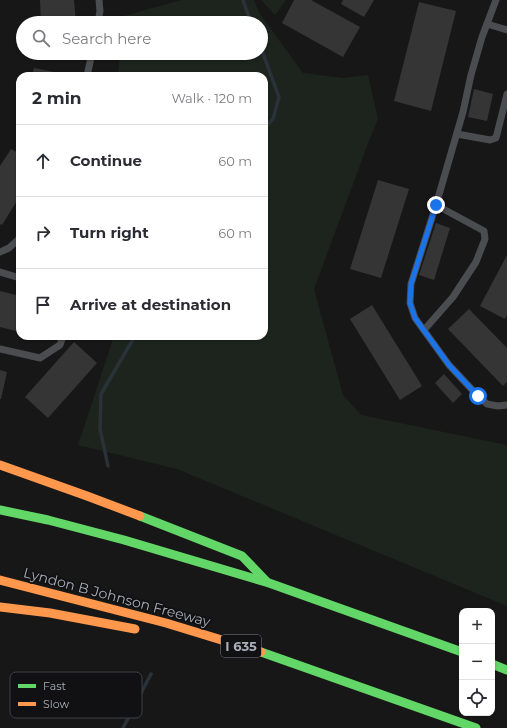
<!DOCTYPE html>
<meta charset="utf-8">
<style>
body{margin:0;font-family:Montserrat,sans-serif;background:#f2f2f3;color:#2b2b33}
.controls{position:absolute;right:12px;bottom:12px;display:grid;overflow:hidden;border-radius:8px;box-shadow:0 1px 3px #0004}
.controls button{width:36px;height:36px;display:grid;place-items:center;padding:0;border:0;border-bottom:1px solid #e1e1e2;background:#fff;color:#2b2b33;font:20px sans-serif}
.stop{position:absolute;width:12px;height:12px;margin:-9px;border:3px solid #1a73e8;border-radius:50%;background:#fff}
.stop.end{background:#1a73e8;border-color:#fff;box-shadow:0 1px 4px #0008}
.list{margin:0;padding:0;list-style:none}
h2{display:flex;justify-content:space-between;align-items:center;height:52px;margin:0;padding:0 16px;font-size:17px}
h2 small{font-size:13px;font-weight:400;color:#7c7c81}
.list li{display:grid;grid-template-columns:26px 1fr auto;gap:12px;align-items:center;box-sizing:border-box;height:72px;padding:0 16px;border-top:1px solid #e1e1e2}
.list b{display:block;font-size:15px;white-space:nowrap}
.list em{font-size:13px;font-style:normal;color:#7c7c81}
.icon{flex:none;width:22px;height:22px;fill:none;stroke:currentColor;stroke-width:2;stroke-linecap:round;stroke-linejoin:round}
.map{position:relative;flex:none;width:507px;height:728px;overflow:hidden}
.search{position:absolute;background:#fff;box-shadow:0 1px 3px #0004;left:16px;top:16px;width:252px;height:44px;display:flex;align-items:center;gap:10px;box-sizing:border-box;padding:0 14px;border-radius:22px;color:#7c7c81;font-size:15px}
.panel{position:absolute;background:#fff;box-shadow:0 1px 3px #0004;left:16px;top:72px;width:252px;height:268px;border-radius:12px}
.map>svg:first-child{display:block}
.green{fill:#1d241e}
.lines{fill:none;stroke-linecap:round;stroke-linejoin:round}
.stream{stroke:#2a3239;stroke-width:3.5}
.building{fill:#353536}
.lane{stroke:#4b4c50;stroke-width:7}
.fast{stroke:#63d668;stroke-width:9}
.slow{stroke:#ff974d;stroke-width:9}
.route{stroke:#1a73e8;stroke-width:5}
.labels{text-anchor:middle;stroke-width:3.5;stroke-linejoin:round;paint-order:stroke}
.shield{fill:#111113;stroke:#7b7e86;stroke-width:1}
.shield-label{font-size:13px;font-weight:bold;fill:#a8adb8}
.street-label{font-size:14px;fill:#a8adb8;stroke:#111113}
.key{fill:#111113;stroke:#3e4045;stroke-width:1}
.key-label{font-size:11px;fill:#a8adb8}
</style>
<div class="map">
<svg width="507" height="728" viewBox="0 0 507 728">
<rect width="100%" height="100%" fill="#171717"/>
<g class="green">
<polygon points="181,0 254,0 260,14 303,73 343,78 368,75 378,119 369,141 314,289 343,395 361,415 507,445 507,606 177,469 78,445 114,336 264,336 264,76 118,76 120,53 261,53 261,23 123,23 124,16"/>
<polygon points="261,0 286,0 275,15"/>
</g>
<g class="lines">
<g class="stream">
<polyline points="243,0 251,23"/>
<polyline points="261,48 279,97 273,119 264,128"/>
<polyline points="108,466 100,429 101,394 135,336"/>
<polyline points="123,728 151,674"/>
</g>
</g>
<g class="building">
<polygon points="40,0 74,0 76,23 41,23"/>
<polygon points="294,0 311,0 360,27 343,57 282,23"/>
<polygon points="343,0 374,0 364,17 341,4"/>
<polygon points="419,2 456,11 431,111 394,101"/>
<polygon points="34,68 69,75 69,76 32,76"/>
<polygon points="474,89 493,94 487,121 468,117"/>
<polygon points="11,149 20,154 20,196 2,225 0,224 0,166"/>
<polygon points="378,180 409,189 381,278 350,269"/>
<polygon points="436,223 450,228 434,280 419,275"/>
<polygon points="507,255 507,315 505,319 480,306"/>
<polygon points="0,291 20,296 20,332 0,327"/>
<polygon points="372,305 422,386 400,400 350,319"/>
<polygon points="469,309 507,348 507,382 503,386 448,329"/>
<polygon points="36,336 47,336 46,339"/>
<polygon points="74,342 97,363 48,418 25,397"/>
<polygon points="0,370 7,372 1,399 0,399"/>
<polygon points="444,374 462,394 453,403 435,383"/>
</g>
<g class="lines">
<g class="lane">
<polyline points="496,0 482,37 471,75 463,112 436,205 411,284 410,303 415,318 449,365 478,396 487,404 498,406 507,405"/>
<polyline points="98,23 100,11 99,0"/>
<polyline points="487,24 507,30"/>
<polyline points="87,76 92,53"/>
<polyline points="457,134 490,140 496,138 507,94"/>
<polyline points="0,252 9,248 20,238"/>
<polyline points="0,272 20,278"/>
<polyline points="424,330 453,297 476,262 485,239 484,231 436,205"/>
<polyline points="0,349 40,358 60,345 63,336"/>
</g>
<g class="fast">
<polyline points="0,510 48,520 124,540 269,583 462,652"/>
<polyline points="140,516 242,556 267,582"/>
<polyline points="261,652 476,728"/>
<polyline points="492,664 507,670"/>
</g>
<g class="slow">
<polyline points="0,465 87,496 140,516"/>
<polyline points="0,580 166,623 261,652"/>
<polyline points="0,607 50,613 135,629"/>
</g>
</g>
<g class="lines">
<polyline class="route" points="436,205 411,284 410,303 415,318 449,365 478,396"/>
</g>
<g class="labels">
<rect class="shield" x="221" y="635" width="40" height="22" rx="3"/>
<g class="shield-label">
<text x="241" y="651">I 635</text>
</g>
<g class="street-label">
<text transform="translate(117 597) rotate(15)" y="5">Lyndon B Johnson Freeway</text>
</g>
</g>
<rect x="10" y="672" width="132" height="46" rx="6" class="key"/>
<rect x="18" y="684" width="18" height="4" fill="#63d668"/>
<rect x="18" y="702" width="18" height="4" fill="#ff974d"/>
<g class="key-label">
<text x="43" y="690">Fast</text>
<text x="43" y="708">Slow</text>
</g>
</svg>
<div class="controls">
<button>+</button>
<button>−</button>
<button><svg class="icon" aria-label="locate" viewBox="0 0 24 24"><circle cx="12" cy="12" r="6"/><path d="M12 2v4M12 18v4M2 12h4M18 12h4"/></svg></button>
</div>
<div class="stop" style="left:478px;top:396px"></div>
<div class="stop end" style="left:436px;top:205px"></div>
<div class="search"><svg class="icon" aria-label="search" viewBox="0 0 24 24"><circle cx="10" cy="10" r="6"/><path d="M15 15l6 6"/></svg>Search here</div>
<section class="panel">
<h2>2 min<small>Walk · 120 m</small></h2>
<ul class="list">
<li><svg class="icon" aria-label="ahead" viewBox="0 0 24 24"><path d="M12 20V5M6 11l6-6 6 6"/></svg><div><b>Continue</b></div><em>60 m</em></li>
<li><svg class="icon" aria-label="right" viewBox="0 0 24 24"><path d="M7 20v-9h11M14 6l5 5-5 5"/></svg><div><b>Turn right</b></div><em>60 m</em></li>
<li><svg class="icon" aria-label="arrive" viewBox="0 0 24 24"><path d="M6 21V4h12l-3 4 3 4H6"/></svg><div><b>Arrive at destination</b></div></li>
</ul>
</section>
</div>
